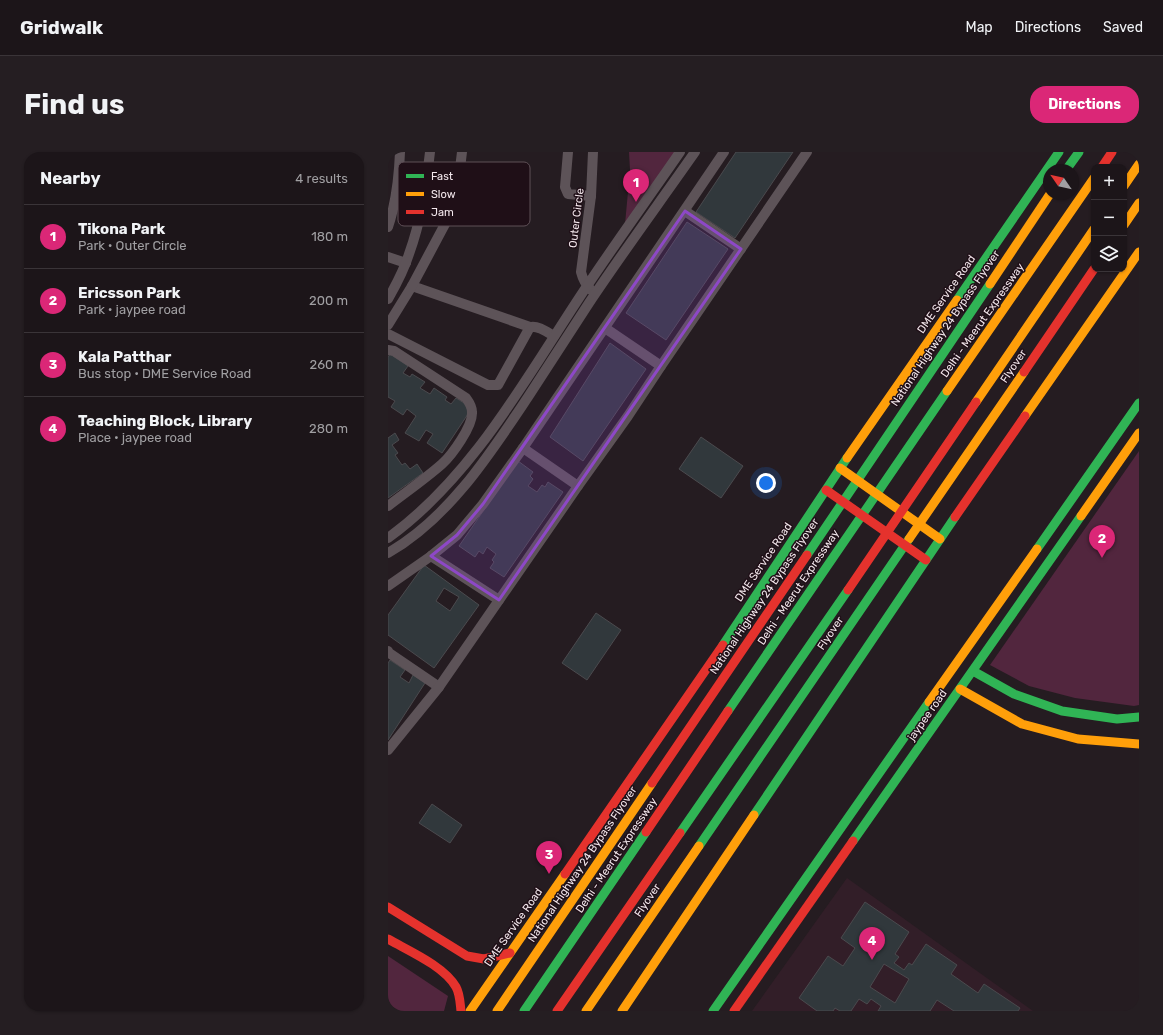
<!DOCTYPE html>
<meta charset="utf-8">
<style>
body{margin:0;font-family:Rubik,sans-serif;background:#251e22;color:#f1f3f6}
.controls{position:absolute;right:12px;top:12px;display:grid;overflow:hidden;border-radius:8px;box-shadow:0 1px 3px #0004}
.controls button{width:36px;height:36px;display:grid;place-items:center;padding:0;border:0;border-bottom:1px solid #3a3438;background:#1c1519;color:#f1f3f6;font:20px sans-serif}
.compass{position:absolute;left:655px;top:12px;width:36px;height:36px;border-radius:50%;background:#1c1519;box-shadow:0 1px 3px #0004;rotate:304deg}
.you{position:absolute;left:378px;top:331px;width:14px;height:14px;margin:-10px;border:3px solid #fff;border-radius:50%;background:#1a73e8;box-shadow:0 0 0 6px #1a73e833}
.badge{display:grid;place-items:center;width:26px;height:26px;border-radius:50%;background:#db2777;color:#fff;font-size:13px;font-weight:700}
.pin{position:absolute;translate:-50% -33px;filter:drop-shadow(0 1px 2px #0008)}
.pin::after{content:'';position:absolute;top:21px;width:14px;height:12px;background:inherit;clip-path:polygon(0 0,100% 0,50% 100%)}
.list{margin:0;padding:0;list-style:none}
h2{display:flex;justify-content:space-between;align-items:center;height:52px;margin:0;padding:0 16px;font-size:17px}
h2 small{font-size:13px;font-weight:400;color:#a09fa2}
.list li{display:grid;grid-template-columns:26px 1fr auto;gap:12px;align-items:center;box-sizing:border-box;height:64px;padding:0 16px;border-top:1px solid #3a3438}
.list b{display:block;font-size:15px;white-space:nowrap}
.list p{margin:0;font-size:13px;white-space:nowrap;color:#a09fa2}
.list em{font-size:13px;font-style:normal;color:#a09fa2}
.icon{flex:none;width:22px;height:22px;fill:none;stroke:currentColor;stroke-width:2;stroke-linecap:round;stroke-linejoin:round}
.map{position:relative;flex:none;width:751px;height:859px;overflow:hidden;border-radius:16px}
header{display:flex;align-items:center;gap:24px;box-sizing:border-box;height:56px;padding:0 20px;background:#1c1519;border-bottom:1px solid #3a3438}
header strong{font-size:19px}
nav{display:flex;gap:22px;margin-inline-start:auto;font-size:14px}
.intro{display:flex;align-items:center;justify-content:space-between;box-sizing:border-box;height:96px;padding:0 24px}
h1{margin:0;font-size:28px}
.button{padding:10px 18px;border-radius:16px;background:#db2777;color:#fff;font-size:14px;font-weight:700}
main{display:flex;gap:24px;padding:0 24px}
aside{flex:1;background:#1c1519;border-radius:16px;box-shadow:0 1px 3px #0004}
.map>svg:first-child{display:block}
.built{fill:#321e28}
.green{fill:#52263e}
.building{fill:#31383c;stroke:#4b4a4e;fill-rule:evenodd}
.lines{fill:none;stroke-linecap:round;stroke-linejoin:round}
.street{stroke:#5d5358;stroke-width:10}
.fast{stroke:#30b455;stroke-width:9}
.slow{stroke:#ff9f0a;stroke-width:9}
.jam{stroke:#e5322d;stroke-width:9}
.marked{fill:#8d48c6;fill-opacity:0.2;stroke:#8d48c6;stroke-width:3;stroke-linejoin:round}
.labels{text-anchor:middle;stroke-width:3;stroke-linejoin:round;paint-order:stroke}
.street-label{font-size:11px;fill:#f3e7ec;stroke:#1f0f17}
.key{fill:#1f0f17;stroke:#5f5057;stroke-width:1}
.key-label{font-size:11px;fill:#f3e7ec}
</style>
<header>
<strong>Gridwalk</strong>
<nav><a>Map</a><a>Directions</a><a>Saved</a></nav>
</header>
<div class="intro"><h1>Find us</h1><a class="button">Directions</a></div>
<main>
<aside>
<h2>Nearby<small>4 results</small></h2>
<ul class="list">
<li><span class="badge">1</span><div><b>Tikona Park</b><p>Park · Outer Circle</p></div><em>180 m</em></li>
<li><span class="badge">2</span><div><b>Ericsson Park</b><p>Park · jaypee road</p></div><em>200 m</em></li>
<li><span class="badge">3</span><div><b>Kala Patthar</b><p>Bus stop · DME Service Road</p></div><em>260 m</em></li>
<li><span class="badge">4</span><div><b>Teaching Block, Library</b><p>Place · jaypee road</p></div><em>280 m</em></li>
</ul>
</aside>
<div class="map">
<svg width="751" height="859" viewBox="0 0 751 859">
<rect width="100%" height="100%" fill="#251c21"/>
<polygon class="built" points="459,726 645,859 364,859"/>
<g class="green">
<polygon points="241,0 290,0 236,83 242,18"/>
<polygon points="751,299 751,553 746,554 687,546 641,534 602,513"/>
<polygon points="0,804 60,844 56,859 0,859"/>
</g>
<g class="building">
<polygon points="348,0 405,0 347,86 308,60"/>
<polygon points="299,70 340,97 278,188 238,161"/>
<polygon points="222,191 258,217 195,309 162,285"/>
<polygon points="2,202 20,214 15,221 22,225 24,222 37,230 32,236 42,242 46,236 59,245 57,248 63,252 68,246 84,256 54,301 39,291 45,282 38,278 31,289 17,281 28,264 19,257 15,263 3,255 7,249 0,245 0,205"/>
<polygon points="7,281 11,288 4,293 10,301 7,303 14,313 17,311 22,317 29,312 35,321 0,346 0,286"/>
<polygon points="313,285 355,314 333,346 291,317"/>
<polygon points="130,309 145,320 142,324 145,327 140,334 149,340 154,333 157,335 160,330 175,340 116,425 102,416 106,410 104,408 108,402 99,395 95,402 91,399 87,405 71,394"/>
<path d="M36 413 91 453 46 516 0 483V463ZM56 436 71 445 62 459 48 449Z"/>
<polygon points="208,461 233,478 199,528 174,511"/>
<polygon points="2,508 17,518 12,525 21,531 25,523 37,531 0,588 0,511"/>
<polygon points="44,652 74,673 62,691 31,671"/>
<path d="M477 750 521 780 507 802 511 805 506 811 516 818 521 811 524 813 538 792 569 813 563 822 590 841 596 832 632 856 630 859H566L549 848 542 859H490L493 854 483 847 479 852 471 847 463 859H452L447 856 445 859H429L411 846 440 804 455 814 467 796 453 786ZM496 812 521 827 507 851 482 835Z"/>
</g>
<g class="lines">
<g class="street">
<polyline points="180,0 177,35 180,42 203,44"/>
<polyline points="297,59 353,97"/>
<path d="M0 75C8 51 11 25 12 0"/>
<polyline points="0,105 18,111"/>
<polyline points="24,134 142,175"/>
<path d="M203 138C198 133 195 128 193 120L203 44 205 0"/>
<path d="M0 147C8 133 16 118 21 102 33 69 38 35 42 0"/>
<polyline points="0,173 24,134 64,59 70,33 74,0"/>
<polyline points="217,176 273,214"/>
<path d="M0 182 100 233H110L142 175C150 173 159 180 166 184"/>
<path d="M0 198 6 199 78 246C81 250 84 255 84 260 85 274 64 303 54 312 37 327 18 340 0 354"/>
<polyline points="135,296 190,334"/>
<path d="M0 386C87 323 140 222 199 134 229 89 261 45 292 0"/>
<path d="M0 401C61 366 102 302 140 245 160 214 181 182 201 151 235 100 272 50 307 0"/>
<polyline points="43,404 111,448"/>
<polyline points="0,434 43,404 69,383 95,352 135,296 336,0"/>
<polyline points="0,499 1,501 51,535"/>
<polyline points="0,598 51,535 190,334 240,264 273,214 419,0"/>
</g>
<g class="fast">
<polyline points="678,18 691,0"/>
<polyline points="569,148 671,0"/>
<polyline points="649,397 751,251"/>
<polyline points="419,403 602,132"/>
<polyline points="335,493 459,306"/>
<polyline points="585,519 626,542 674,559 729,567 751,565"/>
<polyline points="340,559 559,239"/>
<polyline points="366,663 567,365"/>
<polyline points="292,681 460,438"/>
<polyline points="465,689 693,364"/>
<polyline points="311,694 521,387"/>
<polyline points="136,859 258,680"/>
<polyline points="325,859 541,550"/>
</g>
<g class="slow">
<polyline points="736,34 751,12"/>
<polyline points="736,73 751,51"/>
<polyline points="602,132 662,42"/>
<polyline points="559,239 706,26"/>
<polyline points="588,250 706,77"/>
<polyline points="637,264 751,100"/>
<polyline points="459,306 569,148"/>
<polyline points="452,316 552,387"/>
<polyline points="693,364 751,281"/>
<polyline points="521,387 636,220"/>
<polyline points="572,537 634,572 690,587 751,592"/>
<polyline points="541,550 649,397"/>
<polyline points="82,859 177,722"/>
<polyline points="109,859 264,631"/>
<polyline points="198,859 311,694"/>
<polyline points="234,859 366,663"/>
</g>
<g class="jam">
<polyline points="714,15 724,0"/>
<polyline points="636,220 706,117"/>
<polyline points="438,338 538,408"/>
<polyline points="567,365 637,264"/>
<polyline points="460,438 588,250"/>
<polyline points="264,631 419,403"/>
<polyline points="258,680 340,559"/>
<polyline points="177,722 335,493"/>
<polyline points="0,755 79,804 96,807 122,801"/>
<path d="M0 787C21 799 56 814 68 835 72 842 72 851 73 859"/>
<polyline points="169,859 292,681"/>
<polyline points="346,859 465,689"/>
</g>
</g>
<path class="marked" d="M297 59 353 97 111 448 43 404 69 383 95 352Z"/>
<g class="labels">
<g class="street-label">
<text transform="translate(188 66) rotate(-83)" y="4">Outer Circle</text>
<text transform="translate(558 142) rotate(-55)" y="4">DME Service Road</text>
<text transform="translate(594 168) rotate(-55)" y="4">Delhi - Meerut Expressway</text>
<text transform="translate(557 176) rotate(-56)" y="4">National Highway 24 Bypass Flyover</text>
<text transform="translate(625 214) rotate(-56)" y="4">Flyover</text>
<text transform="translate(375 410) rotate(-56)" y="4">DME Service Road</text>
<text transform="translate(410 435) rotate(-56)" y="4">Delhi - Meerut Expressway</text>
<text transform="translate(376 444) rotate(-56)" y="4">National Highway 24 Bypass Flyover</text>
<text transform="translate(442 481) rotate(-56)" y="4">Flyover</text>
<text transform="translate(539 563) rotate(-55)" y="4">jaypee road</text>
<text transform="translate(228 703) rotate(-56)" y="4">Delhi - Meerut Expressway</text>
<text transform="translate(194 712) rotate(-56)" y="4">National Highway 24 Bypass Flyover</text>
<text transform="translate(259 748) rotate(-56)" y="4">Flyover</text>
<text transform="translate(125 775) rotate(-55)" y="4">DME Service Road</text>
</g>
</g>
<rect x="10" y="10" width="132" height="64" rx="6" class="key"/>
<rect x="18" y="22" width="18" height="4" fill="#30b455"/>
<rect x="18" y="40" width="18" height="4" fill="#ff9f0a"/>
<rect x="18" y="58" width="18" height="4" fill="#e5322d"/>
<g class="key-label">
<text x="43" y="28">Fast</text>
<text x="43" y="46">Slow</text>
<text x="43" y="64">Jam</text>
</g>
</svg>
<div class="controls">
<button>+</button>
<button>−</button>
<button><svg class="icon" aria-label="layers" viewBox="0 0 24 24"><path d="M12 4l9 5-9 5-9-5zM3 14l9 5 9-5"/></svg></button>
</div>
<svg class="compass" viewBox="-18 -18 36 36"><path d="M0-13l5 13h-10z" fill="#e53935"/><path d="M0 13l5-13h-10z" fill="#a09fa2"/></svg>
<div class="you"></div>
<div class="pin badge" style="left:248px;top:50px">1</div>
<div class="pin badge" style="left:714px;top:406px">2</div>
<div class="pin badge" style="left:161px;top:722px">3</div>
<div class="pin badge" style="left:484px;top:808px">4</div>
</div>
</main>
